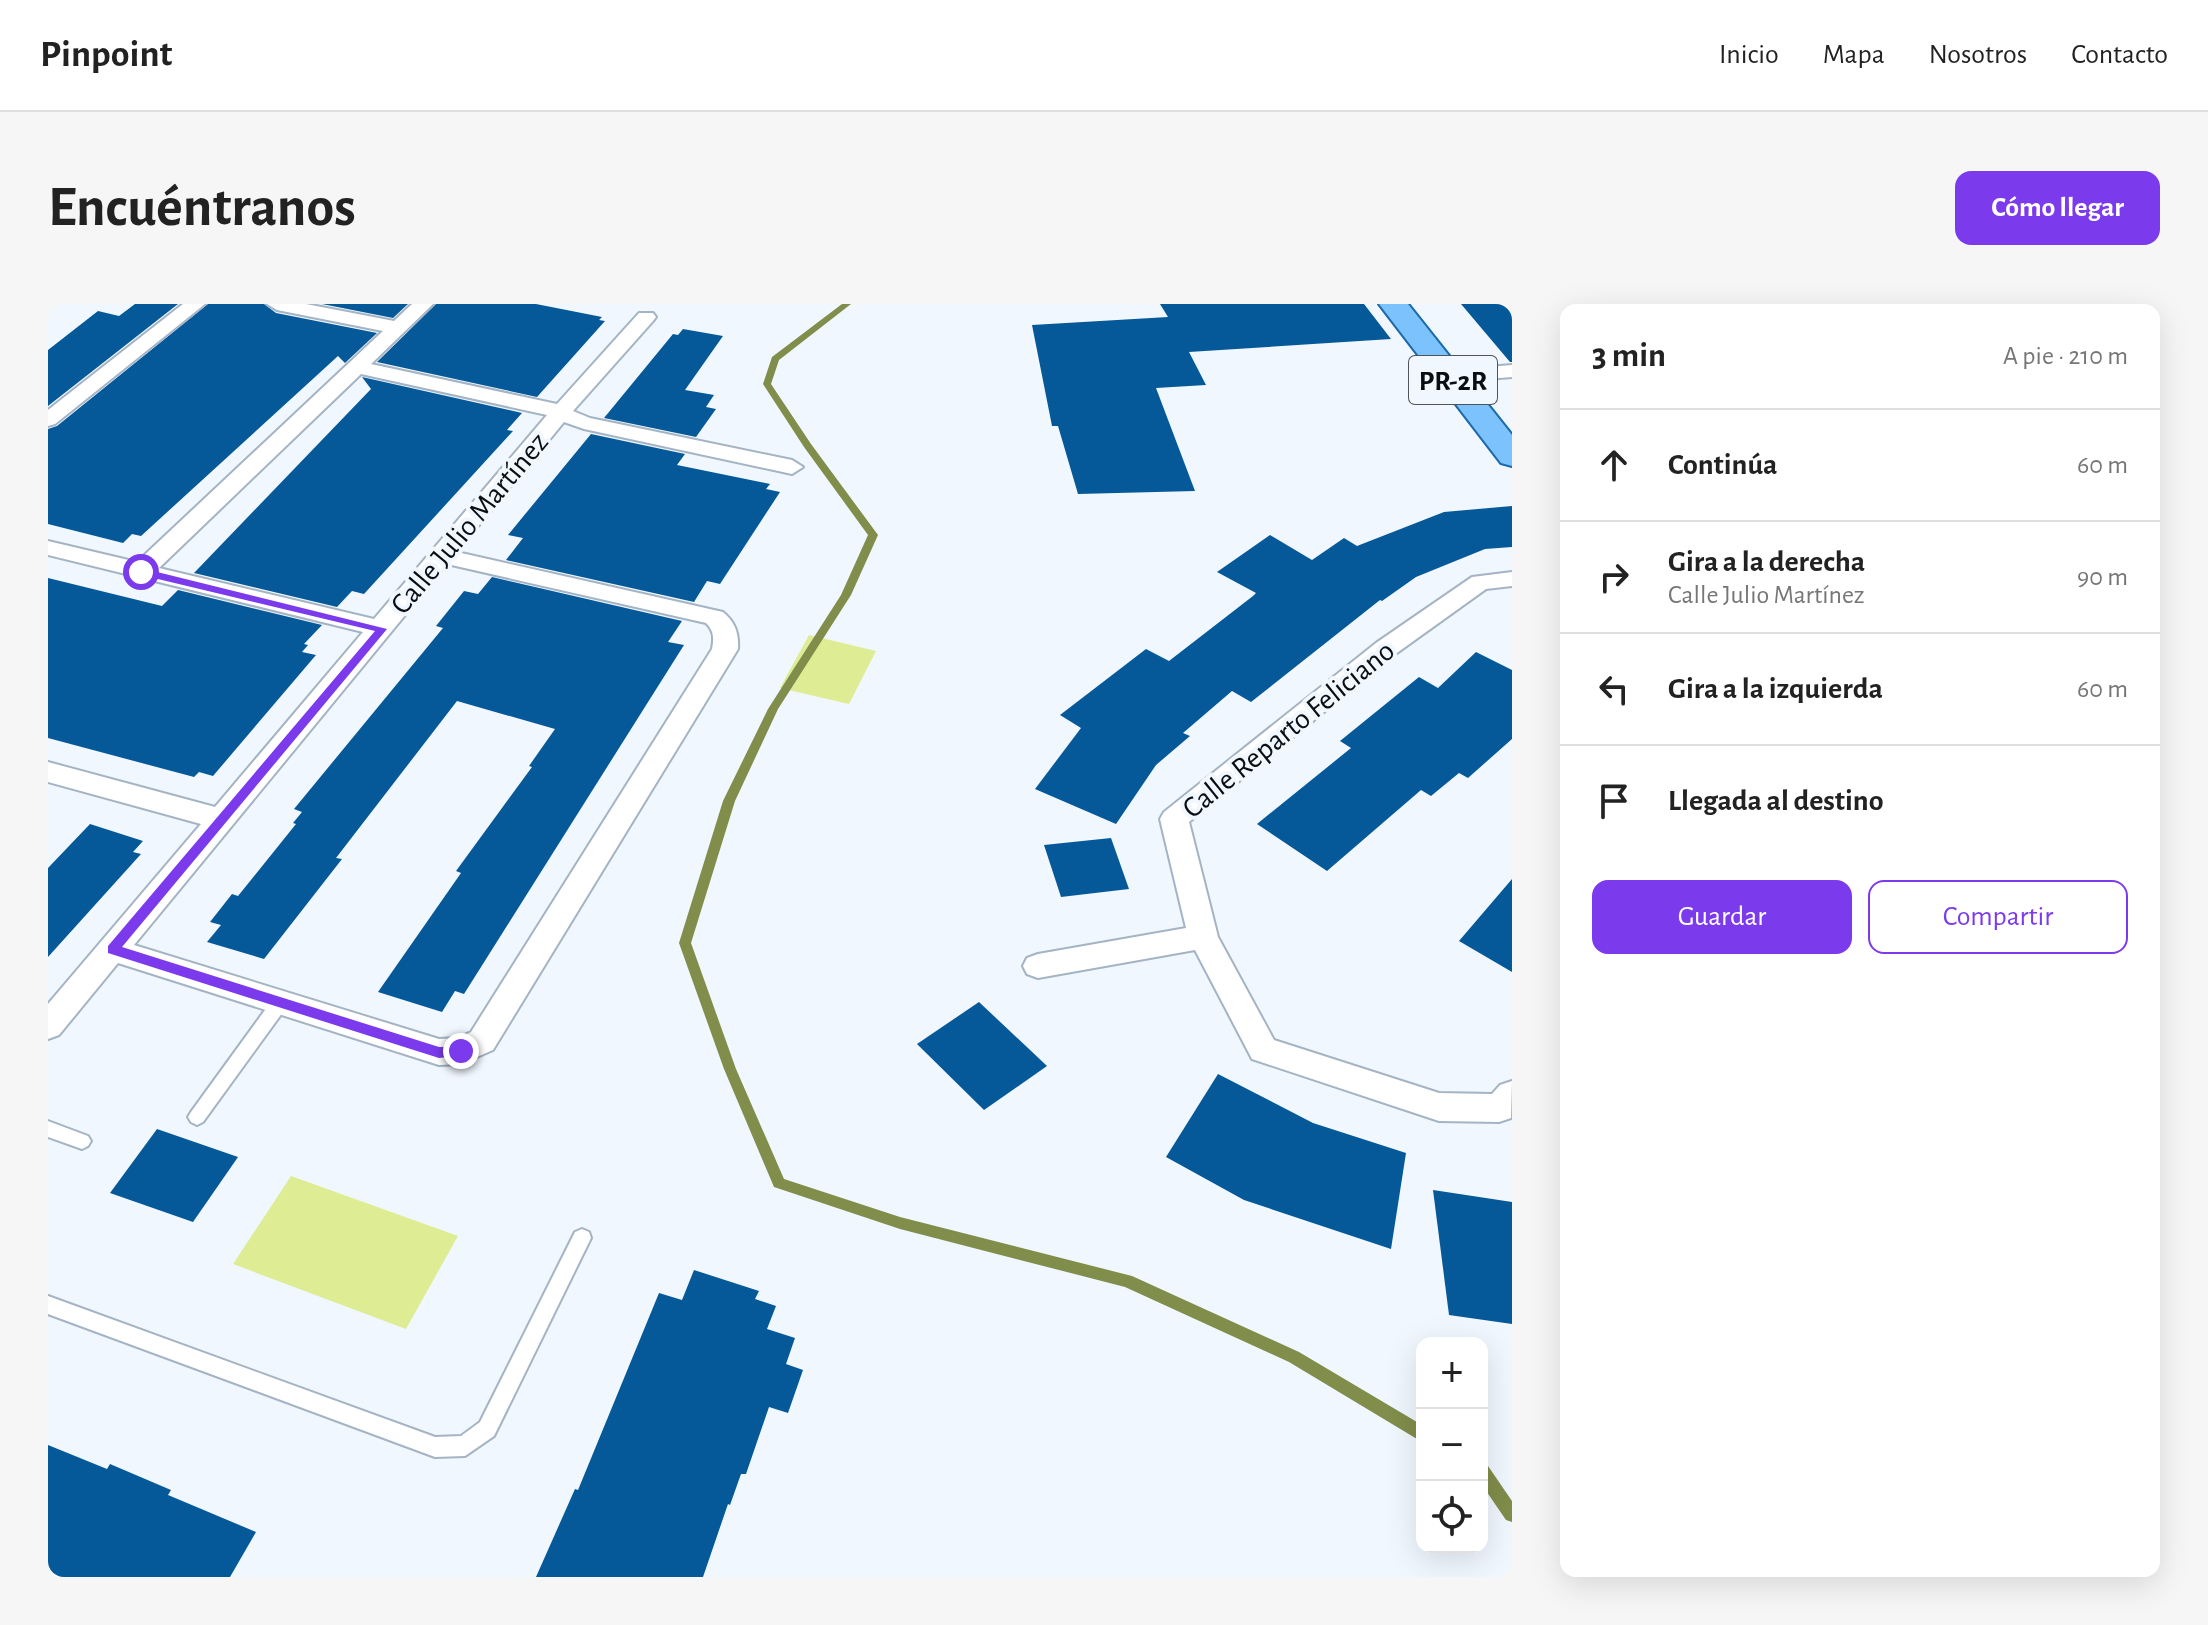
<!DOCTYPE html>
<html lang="es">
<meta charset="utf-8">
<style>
body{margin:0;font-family:"Alegreya Sans",sans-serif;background:#f6f6f6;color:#222}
.controls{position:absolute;right:24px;bottom:24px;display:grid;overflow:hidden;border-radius:16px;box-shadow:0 8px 32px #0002}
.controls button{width:72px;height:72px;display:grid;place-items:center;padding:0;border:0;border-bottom:2px solid #e0e0e0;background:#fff;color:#222;font:40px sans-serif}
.stop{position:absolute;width:24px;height:24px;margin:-18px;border:6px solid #7c3aed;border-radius:50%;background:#fff}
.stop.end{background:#7c3aed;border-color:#fff;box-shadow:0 2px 8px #0008}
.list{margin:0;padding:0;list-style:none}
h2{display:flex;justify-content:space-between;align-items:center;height:104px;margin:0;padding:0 32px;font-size:34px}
h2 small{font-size:26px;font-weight:400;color:#767676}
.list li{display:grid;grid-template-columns:52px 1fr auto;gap:24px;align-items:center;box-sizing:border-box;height:112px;padding:0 32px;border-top:2px solid #e0e0e0}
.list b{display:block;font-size:30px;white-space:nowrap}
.list p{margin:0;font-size:26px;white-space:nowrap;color:#767676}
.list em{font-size:26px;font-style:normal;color:#767676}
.actions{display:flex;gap:16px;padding:24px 32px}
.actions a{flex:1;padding:18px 0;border:2px solid #7c3aed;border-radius:16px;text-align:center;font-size:28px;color:#7c3aed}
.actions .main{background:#7c3aed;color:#fff}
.icon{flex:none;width:44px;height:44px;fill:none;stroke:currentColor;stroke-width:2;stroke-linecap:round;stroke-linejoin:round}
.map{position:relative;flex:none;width:1464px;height:1273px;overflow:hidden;border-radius:16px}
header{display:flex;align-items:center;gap:48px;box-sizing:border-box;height:112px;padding:0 40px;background:#fff;border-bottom:2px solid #e0e0e0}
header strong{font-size:38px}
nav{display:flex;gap:44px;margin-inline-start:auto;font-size:28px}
.intro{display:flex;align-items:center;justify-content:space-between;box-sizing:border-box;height:192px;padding:0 48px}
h1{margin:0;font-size:56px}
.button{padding:20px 36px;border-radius:16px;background:#7c3aed;color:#fff;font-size:28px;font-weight:700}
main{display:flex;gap:48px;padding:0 48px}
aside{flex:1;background:#fff;border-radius:16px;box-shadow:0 8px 32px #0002}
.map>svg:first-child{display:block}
.green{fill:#deed94}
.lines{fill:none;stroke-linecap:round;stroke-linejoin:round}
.stream{fill:#818d4a;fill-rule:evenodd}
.building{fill:#065999}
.service-casing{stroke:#a4b4c4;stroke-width:4}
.minor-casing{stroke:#a4b4c4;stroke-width:4}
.primary-casing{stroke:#1b69aa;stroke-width:4}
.service{fill:#fff;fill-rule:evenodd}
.minor{fill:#fff;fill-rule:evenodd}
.primary{fill:#7cc2fd;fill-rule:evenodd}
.route{fill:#7c3aed}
.labels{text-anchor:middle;stroke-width:8;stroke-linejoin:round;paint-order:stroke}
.shield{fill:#f0f7fe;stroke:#4e545a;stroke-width:2}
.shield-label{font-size:28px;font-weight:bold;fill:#090e13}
.street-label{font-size:30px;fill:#090e13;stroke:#f0f7fe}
</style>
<header>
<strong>Pinpoint</strong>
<nav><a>Inicio</a><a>Mapa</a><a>Nosotros</a><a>Contacto</a></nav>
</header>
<div class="intro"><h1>Encuéntranos</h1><a class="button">Cómo llegar</a></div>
<main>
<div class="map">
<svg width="1464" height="1273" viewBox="0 0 1464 1273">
<rect width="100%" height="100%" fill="#f0f7fe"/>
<g class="green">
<polygon points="761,331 828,347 801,400 732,384"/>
<polygon points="243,872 410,932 358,1025 185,960"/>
</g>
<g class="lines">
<g class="stream">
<polygon points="794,0 803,0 731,56 723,80 763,140 830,231 803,291 730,405 687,497 643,639 688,765 736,875 852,913 1084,972 1251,1048 1374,1121 1374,1138 1241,1058 1077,983 852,925 726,883 676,765 631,639 675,497 720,405 793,291 820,231 756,143 715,80 724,53"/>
<polygon points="1434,1160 1440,1162 1464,1197 1464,1218 1458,1216 1434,1181"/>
</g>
</g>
<g class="building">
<polygon points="87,0 130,0 0,102 0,46 50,7 71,12"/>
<polygon points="160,0 216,0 228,9 329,29 297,59 290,52 93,232 84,230 75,239 0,220 0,125 9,122"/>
<polygon points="274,0 360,0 345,14"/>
<polygon points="388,0 488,0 554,13 551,16 557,17 489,93 329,58"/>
<polygon points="1112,0 1316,0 1343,35 1141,48 1158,81 1108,84 1147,187 1030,190 1010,122 1004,122 984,21 1120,13"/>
<polygon points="1413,0 1464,0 1464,58 1462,58"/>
<polygon points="635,25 675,32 637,86 666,91 658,103 668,105 648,133 556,114 625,30 630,31"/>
<polygon points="314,73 474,109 459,126 465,127 316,290 304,287 289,303 146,269 323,85"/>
<polygon points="543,130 637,150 629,161 722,180 718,185 732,188 672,280 659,277 646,298 458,256 475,234 460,231"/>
<polygon points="1464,202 1464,243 1437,245 1368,273 1334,297 1332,296 1203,398 1184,387 1135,429 1142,432 1108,461 1068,520 987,485 1033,424 1012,411 1098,345 1121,357 1205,292 1208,289 1169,268 1222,231 1264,256 1296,234 1309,242 1396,208"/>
<polygon points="444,273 634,317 620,338 636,341 416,690 407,687 394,708 330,688 413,569 408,567 484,463 481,462 507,425 409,397 288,554 294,555 216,655 159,638 173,621 162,618 184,590 190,592 248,520 245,519 254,508 246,505 395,324 388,322 416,287 430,290"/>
<polygon points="0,274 114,302 130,286 274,321 256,340 260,341 254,348 268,351 165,472 151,468 146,473 0,434"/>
<polygon points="1428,348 1464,366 1464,435 1420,474 1411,469 1383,492 1373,486 1279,567 1209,520 1303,444 1292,437 1371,373 1390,384"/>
<polygon points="42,520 95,537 85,548 93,550 0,653 0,564"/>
<polygon points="1063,534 1081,585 1013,593 996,541"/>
<polygon points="1464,575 1464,668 1411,637"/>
<polygon points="931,698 999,762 936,806 869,740"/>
<polygon points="1170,770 1265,819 1358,849 1343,945 1196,896 1118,853"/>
<polygon points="109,825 190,853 145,918 62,889"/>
<polygon points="1385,886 1464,898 1464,1020 1401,1011"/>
<polygon points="646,966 711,987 707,995 728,1002 719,1025 747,1034 738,1060 755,1066 740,1109 721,1103 698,1170 693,1170 682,1201 680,1200 655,1273 488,1273 527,1185 530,1186 611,989 634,996"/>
<polygon points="0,1141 59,1165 62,1160 123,1186 120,1191 208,1228 182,1273 0,1273"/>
</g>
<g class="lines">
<g class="service-casing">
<g id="service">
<polygon points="231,693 237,695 239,700 237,705 155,818 149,821 143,818 140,813 143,808 225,695"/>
<polygon points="0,817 40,832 43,837 40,842 34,845 0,833"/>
<polygon points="534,925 541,928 543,934 446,1132 417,1152 387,1153 0,1010 0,992 387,1133 413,1132 432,1118 527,928"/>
</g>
</g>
<g class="minor-casing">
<g id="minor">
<polygon points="135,0 157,0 7,120 0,122 0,106"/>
<path d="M219 0H258L346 17 364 0H385L323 60 509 100 591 9H605L608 13 605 17 525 107 542 114 744 156 755 163 744 170 536 125 516 118 409 248 675 308C687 318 691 329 690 345L445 746 413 760 391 761 70 659 11 731 0 735V700L153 520 0 478V458L167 503 315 328 0 251V237L89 258 335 27 229 6ZM313 70 499 111 326 315 111 264ZM399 260 658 319C666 327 666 334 664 345L423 728 410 734 391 735 86 641Z"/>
<polygon points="1464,61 1464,73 1402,78 1392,72 1402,66"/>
<polygon points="1464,268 1464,282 1438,285 1346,351 1141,518 1170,633 1226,736 1391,789 1444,790 1452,781 1464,777 1463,814 1451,818 1391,817 1204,755 1147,646 990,674 979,670 975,662 979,654 990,650 1138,624 1112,515 1116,508 1328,339 1424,273"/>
</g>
</g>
<g class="primary-casing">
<polygon id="primary" points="1331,0 1360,0 1464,131 1464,162 1453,159"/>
</g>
<use href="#service" class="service"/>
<use href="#minor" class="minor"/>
<use href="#primary" class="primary"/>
</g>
<polygon class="route" points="93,264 339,325 74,643 391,743 418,743 418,751 391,754 60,649 60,642 327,327 89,270 88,268"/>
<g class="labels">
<rect class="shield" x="1361" y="52" width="88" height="48" rx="6"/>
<g class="shield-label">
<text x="1405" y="86">PR-2R</text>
</g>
<g class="street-label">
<text transform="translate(421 219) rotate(-50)" y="10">Calle Julio Martínez</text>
<text transform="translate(1240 425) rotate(-39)" y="10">Calle Reparto Feliciano</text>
</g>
</g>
</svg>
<div class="controls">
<button>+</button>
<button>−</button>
<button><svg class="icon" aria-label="locate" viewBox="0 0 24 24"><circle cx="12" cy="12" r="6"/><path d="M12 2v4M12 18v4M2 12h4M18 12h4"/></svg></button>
</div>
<div class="stop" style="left:93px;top:268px"></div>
<div class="stop end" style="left:413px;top:747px"></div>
</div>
<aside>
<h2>3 min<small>A pie · 210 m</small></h2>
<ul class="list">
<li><svg class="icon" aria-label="ahead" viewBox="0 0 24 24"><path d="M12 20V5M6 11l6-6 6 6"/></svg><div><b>Continúa</b></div><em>60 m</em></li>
<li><svg class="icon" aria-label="right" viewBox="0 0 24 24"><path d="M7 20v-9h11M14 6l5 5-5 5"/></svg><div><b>Gira a la derecha</b><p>Calle Julio Martínez</p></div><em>90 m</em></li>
<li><svg class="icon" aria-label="left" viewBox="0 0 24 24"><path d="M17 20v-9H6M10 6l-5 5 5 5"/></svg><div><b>Gira a la izquierda</b></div><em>60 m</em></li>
<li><svg class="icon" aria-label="arrive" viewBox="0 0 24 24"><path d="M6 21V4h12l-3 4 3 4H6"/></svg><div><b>Llegada al destino</b></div></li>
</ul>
<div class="actions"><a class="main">Guardar</a><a>Compartir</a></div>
</aside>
</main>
